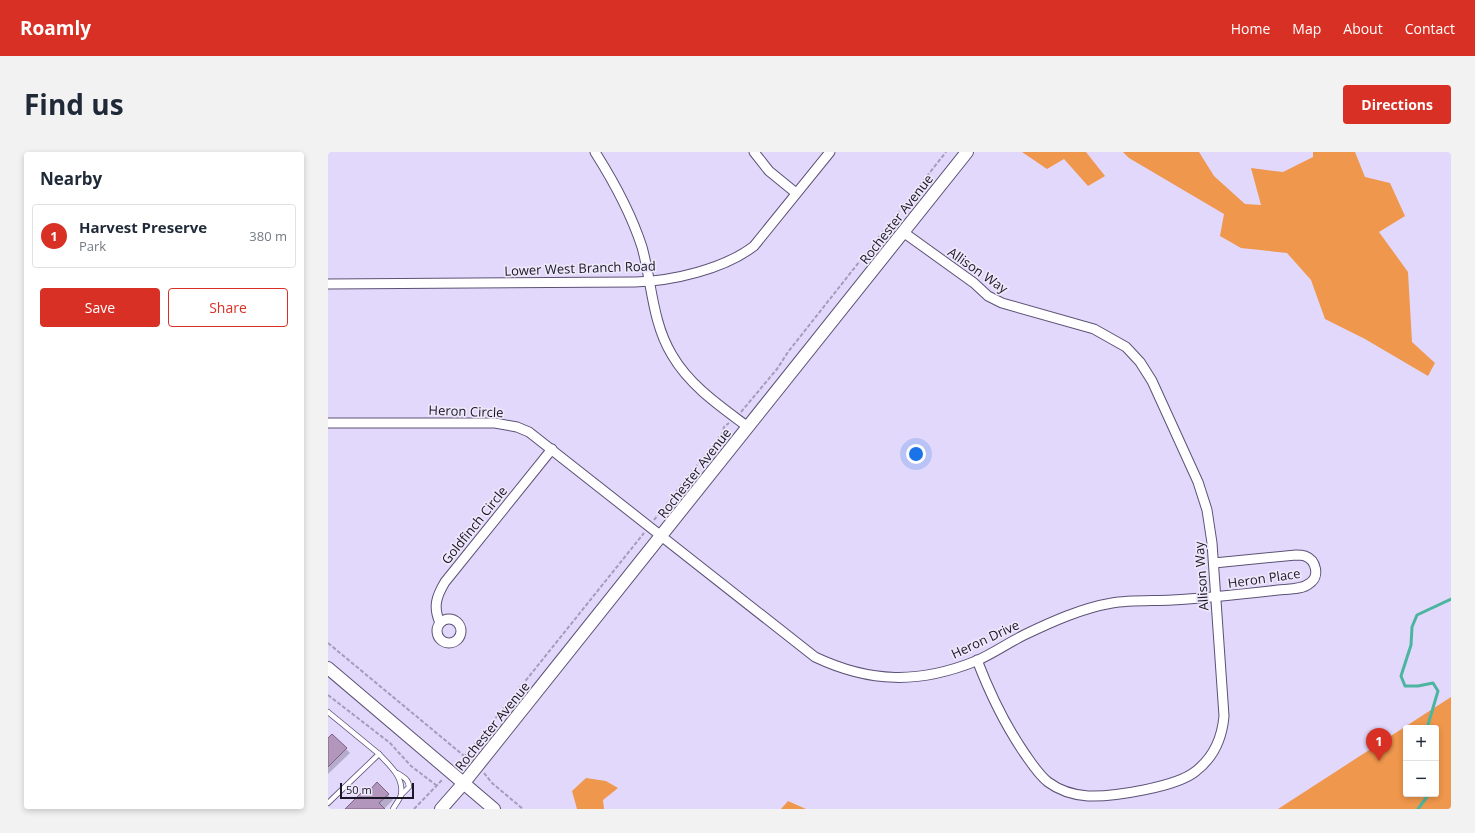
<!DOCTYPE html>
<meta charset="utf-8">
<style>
body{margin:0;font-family:"Open Sans",sans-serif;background:#f2f2f3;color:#1f2937}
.controls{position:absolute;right:12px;bottom:12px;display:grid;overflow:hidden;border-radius:4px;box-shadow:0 2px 6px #0003}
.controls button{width:36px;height:36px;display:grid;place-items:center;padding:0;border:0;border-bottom:1px solid #e0e1e3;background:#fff;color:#1f2937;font:20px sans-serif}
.scale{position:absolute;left:12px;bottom:10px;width:74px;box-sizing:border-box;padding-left:4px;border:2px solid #1b1625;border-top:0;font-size:11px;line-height:14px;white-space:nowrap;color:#1b1625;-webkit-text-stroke:3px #ede8fa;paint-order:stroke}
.you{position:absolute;left:588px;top:302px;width:14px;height:14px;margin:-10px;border:3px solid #fff;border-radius:50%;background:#1a73e8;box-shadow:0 0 0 6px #1a73e833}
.badge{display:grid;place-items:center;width:26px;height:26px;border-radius:50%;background:#d93025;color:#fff;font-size:13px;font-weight:700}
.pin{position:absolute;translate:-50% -33px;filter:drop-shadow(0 1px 2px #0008)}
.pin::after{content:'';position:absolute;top:21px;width:14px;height:12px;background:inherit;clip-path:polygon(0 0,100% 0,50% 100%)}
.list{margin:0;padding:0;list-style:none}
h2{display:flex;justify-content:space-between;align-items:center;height:52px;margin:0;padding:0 16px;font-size:17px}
h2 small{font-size:13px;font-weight:400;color:#747a83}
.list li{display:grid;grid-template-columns:26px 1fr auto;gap:12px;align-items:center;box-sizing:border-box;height:64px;margin:0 8px 8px;padding:0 8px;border:1px solid #e0e1e3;border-radius:4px}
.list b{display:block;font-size:15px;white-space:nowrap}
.list p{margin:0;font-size:13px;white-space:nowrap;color:#747a83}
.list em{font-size:13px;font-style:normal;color:#747a83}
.actions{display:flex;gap:8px;padding:12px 16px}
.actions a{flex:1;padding:9px 0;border:1px solid #d93025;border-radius:4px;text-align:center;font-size:14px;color:#d93025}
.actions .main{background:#d93025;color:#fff}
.map{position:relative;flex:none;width:1123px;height:657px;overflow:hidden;border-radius:4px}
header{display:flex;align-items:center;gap:24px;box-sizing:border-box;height:56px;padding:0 20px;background:#d93025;color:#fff}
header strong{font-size:19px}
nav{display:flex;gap:22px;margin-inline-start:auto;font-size:14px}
.intro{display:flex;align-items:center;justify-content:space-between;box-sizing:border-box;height:96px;padding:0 24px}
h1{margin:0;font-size:28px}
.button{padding:10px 18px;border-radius:4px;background:#d93025;color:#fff;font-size:14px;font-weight:700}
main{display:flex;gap:24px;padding:0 24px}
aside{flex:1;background:#fff;border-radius:4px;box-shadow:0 2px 6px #0003}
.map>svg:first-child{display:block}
.green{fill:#ef974c;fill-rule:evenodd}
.shadow{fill:#0003}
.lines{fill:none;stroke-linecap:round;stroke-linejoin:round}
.stream{stroke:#4bb5a0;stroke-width:3}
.building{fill:#b396bb;stroke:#7c6184}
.lane-casing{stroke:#5d5176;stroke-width:6}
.street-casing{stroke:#5d5176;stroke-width:11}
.secondary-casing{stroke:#5d5176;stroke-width:14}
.path{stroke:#a59cb9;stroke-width:2;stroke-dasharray:4 2;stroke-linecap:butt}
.lane{stroke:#fff;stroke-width:4.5}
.street{stroke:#fff;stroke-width:9}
.secondary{stroke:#fff;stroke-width:12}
.labels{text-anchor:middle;stroke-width:3.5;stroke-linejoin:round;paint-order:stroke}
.street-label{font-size:13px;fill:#1b1625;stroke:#ede8fa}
</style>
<header>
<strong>Roamly</strong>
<nav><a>Home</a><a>Map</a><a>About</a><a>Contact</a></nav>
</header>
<div class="intro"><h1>Find us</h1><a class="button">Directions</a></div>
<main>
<aside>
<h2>Nearby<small></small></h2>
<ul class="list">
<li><span class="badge">1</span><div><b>Harvest Preserve</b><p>Park</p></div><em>380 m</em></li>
</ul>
<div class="actions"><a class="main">Save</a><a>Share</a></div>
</aside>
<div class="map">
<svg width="1123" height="657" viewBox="0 0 1123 657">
<rect width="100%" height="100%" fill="#e2d8fb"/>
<g class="green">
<polygon points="694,0 758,0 777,24 760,34 736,7 719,17"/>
<polygon points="795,0 871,0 886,24 917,52 933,53 923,16 955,20 985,5 985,0 1027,0 1037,25 1062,31 1077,64 1051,80 1080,120 1084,190 1107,211 1100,224 1037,187 997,167 983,128 959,101 913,96 892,84 896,62 801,6"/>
<path d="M1123 545V657H950ZM1078 576H1108V642H1078Z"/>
<polygon points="258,626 278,629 290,636 275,648 276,657 249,657 244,639"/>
<polygon points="460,649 478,657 453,657"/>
</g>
<g class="shadow">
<polygon points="4,583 22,601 0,622 0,587"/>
<polygon points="49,632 65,648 56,657 18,657"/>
</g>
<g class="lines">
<g class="stream">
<polyline points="1099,576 1110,539 1105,531 1090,534 1077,534 1073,524 1083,493 1084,475 1089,463 1123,447"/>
<polyline points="1090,657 1101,642"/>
</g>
</g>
<g class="building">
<polygon points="4,582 19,596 0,615 0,586"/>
<polygon points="49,630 61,642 51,651 57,657 17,657 37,637 40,640"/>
</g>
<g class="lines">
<g class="lane-casing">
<g id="lane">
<polyline points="0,560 51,602 0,651"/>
<path d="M51 602C62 614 76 625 73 643 72 647 67 653 65 657"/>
<path d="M69 621C76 625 81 628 81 635L73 643"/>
</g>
</g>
<g class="street-casing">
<g id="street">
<path d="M267 0C286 30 303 61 314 95 324 131 324 170 344 203 362 234 392 254 420 275"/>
<polyline points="426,0 441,19 468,41"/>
<path d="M575 80 646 131 660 144 674 151 766 177 798 195 812 210 824 229 870 330 879 358 884 391 896 564C894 587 886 605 868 619 849 635 785 645 760 644 746 643 732 639 720 630 711 623 704 612 697 602 677 573 662 542 649 508"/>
<path d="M0 132 307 130C345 129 396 117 426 94L502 0"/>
<path d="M0 271H167L189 275 201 280 487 505C542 531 591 532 648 509 664 502 680 491 696 483 723 470 754 456 784 451 801 448 826 449 844 448 880 446 915 442 950 438 960 437 974 438 982 431 992 424 988 408 977 404 974 403 971 403 968 403L886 411"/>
<circle cx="121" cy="479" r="12"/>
<path d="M112 471C105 455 108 445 117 430L224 297"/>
</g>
</g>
<g class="secondary-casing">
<g id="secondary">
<polyline points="0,516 166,657"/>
<polyline points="113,657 135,632 639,0"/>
</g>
</g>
<g class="path">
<polyline points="413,260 449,217 460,200 618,0"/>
<polyline points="326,368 395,280 396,275 401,271"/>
<polyline points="0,491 141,608"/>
<polyline points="0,543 62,591 83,614 108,633"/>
<polyline points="130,613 316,381"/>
<polyline points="156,621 164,631 195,657"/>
<polyline points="86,657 115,627"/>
</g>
<use href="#lane" class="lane"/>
<use href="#street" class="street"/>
<use href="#secondary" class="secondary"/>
</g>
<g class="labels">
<g class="street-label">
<text transform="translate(568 67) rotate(-52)" y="5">Rochester Avenue</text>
<text transform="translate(252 116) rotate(-2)" y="5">Lower West Branch Road</text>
<text transform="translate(650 118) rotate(35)" y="5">Allison Way</text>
<text transform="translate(138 259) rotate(2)" y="5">Heron Circle</text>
<text transform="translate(366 321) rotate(-52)" y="5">Rochester Avenue</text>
<text transform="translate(146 373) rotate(-51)" y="5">Goldfinch Circle</text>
<text transform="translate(873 424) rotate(-94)" y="5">Allison Way</text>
<text transform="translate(936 426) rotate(-8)" y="5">Heron Place</text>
<text transform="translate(657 487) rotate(-25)" y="5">Heron Drive</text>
<text transform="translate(164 574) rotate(-51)" y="5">Rochester Avenue</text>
</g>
</g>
</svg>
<div class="controls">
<button>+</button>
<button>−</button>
</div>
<div class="scale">50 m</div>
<div class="you"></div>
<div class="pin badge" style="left:1051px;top:609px">1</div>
</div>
</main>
